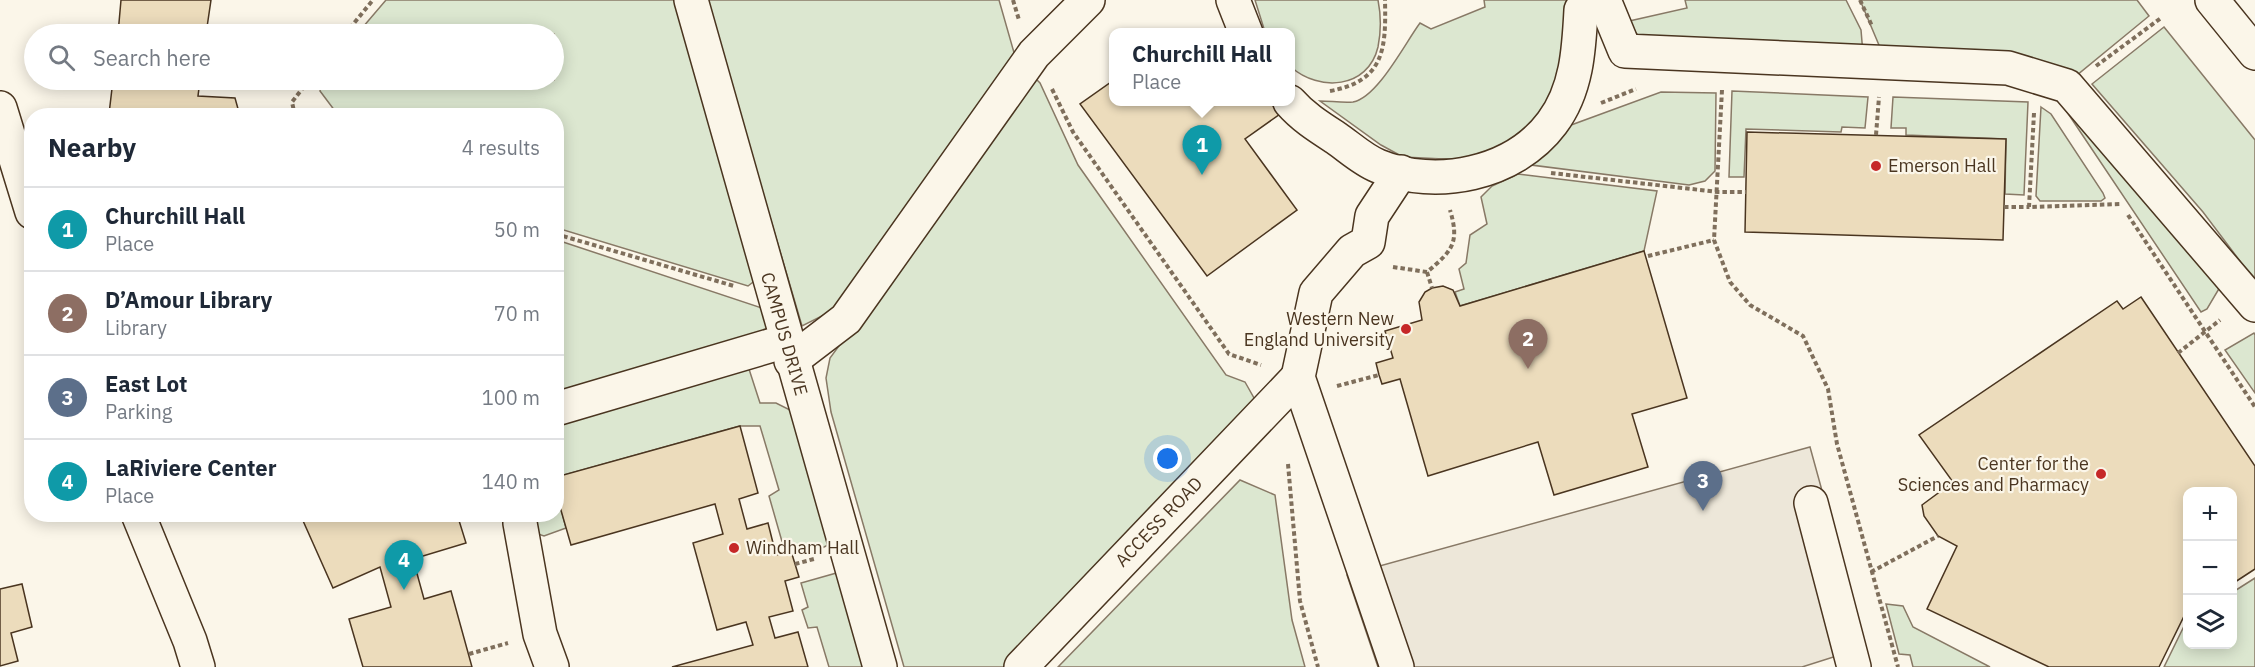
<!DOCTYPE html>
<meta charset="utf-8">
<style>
body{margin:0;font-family:"IBM Plex Sans",sans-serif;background:#f2f2f3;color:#1f2937}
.controls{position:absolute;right:18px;bottom:18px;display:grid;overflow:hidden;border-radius:12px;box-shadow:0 3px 15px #0003}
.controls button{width:54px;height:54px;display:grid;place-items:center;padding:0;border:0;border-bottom:2px solid #e0e1e3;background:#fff;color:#1f2937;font:30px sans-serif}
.you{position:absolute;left:1168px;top:459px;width:21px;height:21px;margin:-15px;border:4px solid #fff;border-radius:50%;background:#1a73e8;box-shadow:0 0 0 9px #1a73e833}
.badge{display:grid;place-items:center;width:39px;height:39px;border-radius:50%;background:#c62828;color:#fff;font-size:20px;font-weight:700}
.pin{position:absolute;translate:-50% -50px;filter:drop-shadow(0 2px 3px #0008)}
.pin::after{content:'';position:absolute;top:32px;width:21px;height:18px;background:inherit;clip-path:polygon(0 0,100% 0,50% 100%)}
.popup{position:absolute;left:1109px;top:28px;width:186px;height:78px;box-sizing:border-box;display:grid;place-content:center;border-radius:12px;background:#fff;filter:drop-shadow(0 2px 4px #0005);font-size:20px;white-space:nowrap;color:#747a83}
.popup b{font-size:22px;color:#1f2937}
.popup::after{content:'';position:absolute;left:50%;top:100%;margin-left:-12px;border:12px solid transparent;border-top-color:#fff}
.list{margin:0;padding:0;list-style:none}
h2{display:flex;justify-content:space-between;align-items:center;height:78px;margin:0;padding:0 24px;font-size:26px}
h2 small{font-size:20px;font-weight:400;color:#747a83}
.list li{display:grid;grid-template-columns:39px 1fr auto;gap:18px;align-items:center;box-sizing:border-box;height:84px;padding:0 24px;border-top:2px solid #e0e1e3}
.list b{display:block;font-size:22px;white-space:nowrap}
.list p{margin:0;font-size:20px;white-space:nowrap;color:#747a83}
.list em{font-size:20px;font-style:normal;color:#747a83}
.icon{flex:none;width:33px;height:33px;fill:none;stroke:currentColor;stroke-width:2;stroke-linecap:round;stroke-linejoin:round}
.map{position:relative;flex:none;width:2255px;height:667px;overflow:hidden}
.search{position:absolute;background:#fff;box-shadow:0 3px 15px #0003;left:24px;top:24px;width:540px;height:66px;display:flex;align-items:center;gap:15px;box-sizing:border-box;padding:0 21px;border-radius:33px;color:#747a83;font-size:22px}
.panel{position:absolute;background:#fff;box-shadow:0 3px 15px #0003;left:24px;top:108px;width:540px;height:414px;border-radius:24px}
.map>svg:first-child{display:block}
.green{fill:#dce7d0;stroke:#887966;stroke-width:1.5}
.parking{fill:#ede7d9;stroke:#887966;stroke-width:1.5}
.building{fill:#ecdcbc;stroke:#4a3520;stroke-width:1.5}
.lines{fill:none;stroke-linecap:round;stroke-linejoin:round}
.minor-casing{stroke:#4a3520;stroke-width:36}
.major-casing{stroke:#4a3520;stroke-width:36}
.path{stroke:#7f6f5c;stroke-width:4;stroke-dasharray:4.5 3;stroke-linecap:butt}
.minor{stroke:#fbf6e9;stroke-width:33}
.major{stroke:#fbf6e9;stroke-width:33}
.poi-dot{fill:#c62828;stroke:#fbf6e9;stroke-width:2}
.labels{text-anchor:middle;stroke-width:4.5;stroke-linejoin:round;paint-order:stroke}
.poi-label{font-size:18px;fill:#4a3520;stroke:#fbf6e9;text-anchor:start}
.street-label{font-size:18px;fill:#4a3520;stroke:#fbf6e9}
</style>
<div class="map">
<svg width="2255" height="667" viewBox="0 0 2255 667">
<rect width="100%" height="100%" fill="#fbf6e9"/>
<g class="green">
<polygon points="386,0 679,0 757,279 748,286 557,228 556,116 338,115 320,91 322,80 554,80 554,34 357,34"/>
<polygon points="706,0 999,0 1015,56 838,308 802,326"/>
<path d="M1255 0H1378C1381 15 1381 32 1378 47 1368 89 1319 92 1291 67L1290 33 1265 32Z"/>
<path d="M1484 0H1568L1571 39 1542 118 1507 147 1464 160 1403 157 1381 145 1320 101C1330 101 1343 103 1353 102 1378 97 1405 43 1420 23L1431 29 1485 7Z"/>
<polygon points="1685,0 1846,0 1861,30 1863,54 1650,47 1625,22 1687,8"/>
<path d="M1860 0H2137L2149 16 2077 75C2016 47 1949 56 1884 57Z"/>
<polygon points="2164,27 2255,140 2255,281 2203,212 2092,84"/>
<polygon points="1036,79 1040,83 1078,165 1226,375 1245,382 1254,398 1243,421 1008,667 904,667 831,412 826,378 830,358"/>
<polygon points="1732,91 1868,97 1865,128 1842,127 1841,132 1746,129 1744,177 1729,177"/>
<polygon points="1661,92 1716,93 1715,171 1705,181 1689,185 1523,164 1563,128"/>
<polygon points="1893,97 2028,102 2024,195 2005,194 2006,139 1906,135 1906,128 1891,128"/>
<polygon points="2063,106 2220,287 2207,309 2201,312"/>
<polygon points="2041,107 2051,114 2103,193 2105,198 2101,201 2040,201 2036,196"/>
<polygon points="1518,174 1657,191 1644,251 1460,306 1455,292 1464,289 1459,269 1466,263 1470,235 1487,224 1481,197 1492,186"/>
<polygon points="557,240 765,309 774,337 557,400"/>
<polygon points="2254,333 2255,335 2255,393 2225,350"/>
<polygon points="748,366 760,403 776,403 792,411 830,544 808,555 796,547 783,545 769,496 779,490 760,426 740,426 557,477 557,427 568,415"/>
<polygon points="1240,480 1275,495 1292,620 1305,667 1058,667"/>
<polygon points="557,493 566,528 544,536 538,534 528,515 556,514"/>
<polygon points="840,572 867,667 829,667 817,627 808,628 802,610 808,607 801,583"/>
<polygon points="2255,578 2255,667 2164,667 2187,620 2188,644 2232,644 2233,592"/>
<polygon points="1886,604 1903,606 1913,627 1990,667 1913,667 1910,655 1899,654"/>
</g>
<polygon class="parking" points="1810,447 1865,647 1802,667 1378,667 1347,575"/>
<g class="building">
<polygon points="121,0 211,0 206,34 118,34"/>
<polygon points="113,80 200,80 198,96 235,98 240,116 109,114"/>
<polygon points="1114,80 1114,102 1216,102 1218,104 1222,102 1270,102 1280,114 1245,139 1297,210 1207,276 1080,104"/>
<polygon points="1747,132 2006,139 2003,240 1745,232"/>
<polygon points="1644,251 1687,398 1632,414 1648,467 1554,495 1538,442 1428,476 1400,379 1382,384 1379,375 1376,363 1393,358 1385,331 1422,320 1419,302 1425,292 1432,288 1443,286 1453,290 1460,306"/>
<polygon points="2141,297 2255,466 2255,569 2232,584 2232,492 2188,492 2188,608 2159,667 2049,667 1927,609 1957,546 1938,536 1924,516 1922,505 1953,482 1919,435 2117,301 2123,309"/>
<polygon points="740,426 758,493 739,499 747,529 768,523 776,555 791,551 799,577 785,581 793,611 769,617 775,638 798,632 808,667 672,667 753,645 746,622 717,630 693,543 723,534 715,504 571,545 556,493 556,477"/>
<polygon points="300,514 457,514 466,543 413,559 424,599 451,591 472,667 363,667 349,619 391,607 380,567 333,588"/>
<polygon points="22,584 32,627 11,633 18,661 0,666 0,589"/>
</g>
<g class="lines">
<g class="minor-casing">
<g id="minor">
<polyline points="691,0 880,667"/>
<polyline points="1233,0 1246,33"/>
<polyline points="1604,0 1625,51 2008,68 2067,86 2255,305"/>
<path d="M1290 102C1303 117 1319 127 1336 138 1349 147 1363 160 1378 166 1436 190 1514 174 1552 123 1577 90 1579 49 1581 10"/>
<polyline points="0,108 32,212"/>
<polyline points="791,361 846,319 1034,54 1088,0"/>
<polyline points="556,409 786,341"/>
<polyline points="1811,503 1854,667"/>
<polyline points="138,514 190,641 198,667"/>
<polyline points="521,514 520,523 540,634 552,667"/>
<polyline points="1021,667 1298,377"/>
<polyline points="1397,667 1298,377 1316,293 1352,251 1368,242 1372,216 1401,172"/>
</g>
</g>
<g class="major-casing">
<polyline id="major" points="2212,0 2255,53"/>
</g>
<g class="path">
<polyline points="1013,0 1019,20"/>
<polyline points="1860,0 1872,26"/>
<polyline points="345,34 373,0"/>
<polyline points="2096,66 2161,18"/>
<polyline points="1052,89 1073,132 1229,354 1261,365"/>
<polyline points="1722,90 1714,240 1730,282 1750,305 1803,336 1828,389 1837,444 1898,667"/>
<path d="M1330 91C1385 81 1386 48 1385 0"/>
<polyline points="1601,103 1636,89"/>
<polyline points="2034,113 2029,207 2120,204"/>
<polyline points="295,116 292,102 309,80"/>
<polyline points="1876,135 1879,97"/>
<polyline points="1551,173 1718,192 1746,192"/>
<polyline points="2004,207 2029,207"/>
<polyline points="2128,215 2255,407"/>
<polyline points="556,234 734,286"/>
<polyline points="1648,256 1714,240"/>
<path d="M1393 267 1427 272C1452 251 1460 243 1450 210"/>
<polyline points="1427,272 1432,288"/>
<polyline points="2178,353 2220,320"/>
<polyline points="1337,386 1379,375"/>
<polyline points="1288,464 1300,601 1318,667"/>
<polyline points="795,564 814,559"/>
<polyline points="1871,572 1938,536"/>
<polyline points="469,654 508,643"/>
</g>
<use href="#minor" class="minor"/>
<use href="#major" class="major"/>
</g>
<g class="poi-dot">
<circle cx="1876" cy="166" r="6"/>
<circle cx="1406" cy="329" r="6"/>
<circle cx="2101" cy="474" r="6"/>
<circle cx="734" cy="548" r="6"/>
</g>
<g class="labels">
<g class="poi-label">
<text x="1888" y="172">Emerson Hall</text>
<text x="1394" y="325" text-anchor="end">Western New<tspan x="1394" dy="21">England University</tspan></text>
<text x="2089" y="470" text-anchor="end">Center for the<tspan x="2089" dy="21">Sciences and Pharmacy</tspan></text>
<text x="746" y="554">Windham Hall</text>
</g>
<g class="street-label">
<text transform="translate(784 334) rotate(74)" y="6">CAMPUS DRIVE</text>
<text transform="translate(1159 522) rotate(-46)" y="6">ACCESS ROAD</text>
</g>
</g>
</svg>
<div class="controls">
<button>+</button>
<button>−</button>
<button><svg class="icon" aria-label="layers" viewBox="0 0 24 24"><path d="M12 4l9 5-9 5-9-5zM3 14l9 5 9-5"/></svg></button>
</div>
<div class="you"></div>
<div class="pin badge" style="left:1202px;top:175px;background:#0f9aa8">1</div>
<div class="popup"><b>Churchill Hall</b>Place</div>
<div class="pin badge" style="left:1528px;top:369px;background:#8d6e63">2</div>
<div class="pin badge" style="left:1703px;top:511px;background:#5c6f8a">3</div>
<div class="pin badge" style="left:404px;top:590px;background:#0f9aa8">4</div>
<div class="search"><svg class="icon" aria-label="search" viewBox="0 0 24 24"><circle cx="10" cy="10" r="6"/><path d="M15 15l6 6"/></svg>Search here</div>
<section class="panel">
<h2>Nearby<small>4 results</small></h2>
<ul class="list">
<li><span class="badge" style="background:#0f9aa8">1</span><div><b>Churchill Hall</b><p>Place</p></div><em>50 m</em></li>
<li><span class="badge" style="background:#8d6e63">2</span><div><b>D’Amour Library</b><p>Library</p></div><em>70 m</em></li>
<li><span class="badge" style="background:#5c6f8a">3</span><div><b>East Lot</b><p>Parking</p></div><em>100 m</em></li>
<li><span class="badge" style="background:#0f9aa8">4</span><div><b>LaRiviere Center</b><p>Place</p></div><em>140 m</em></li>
</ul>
</section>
</div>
